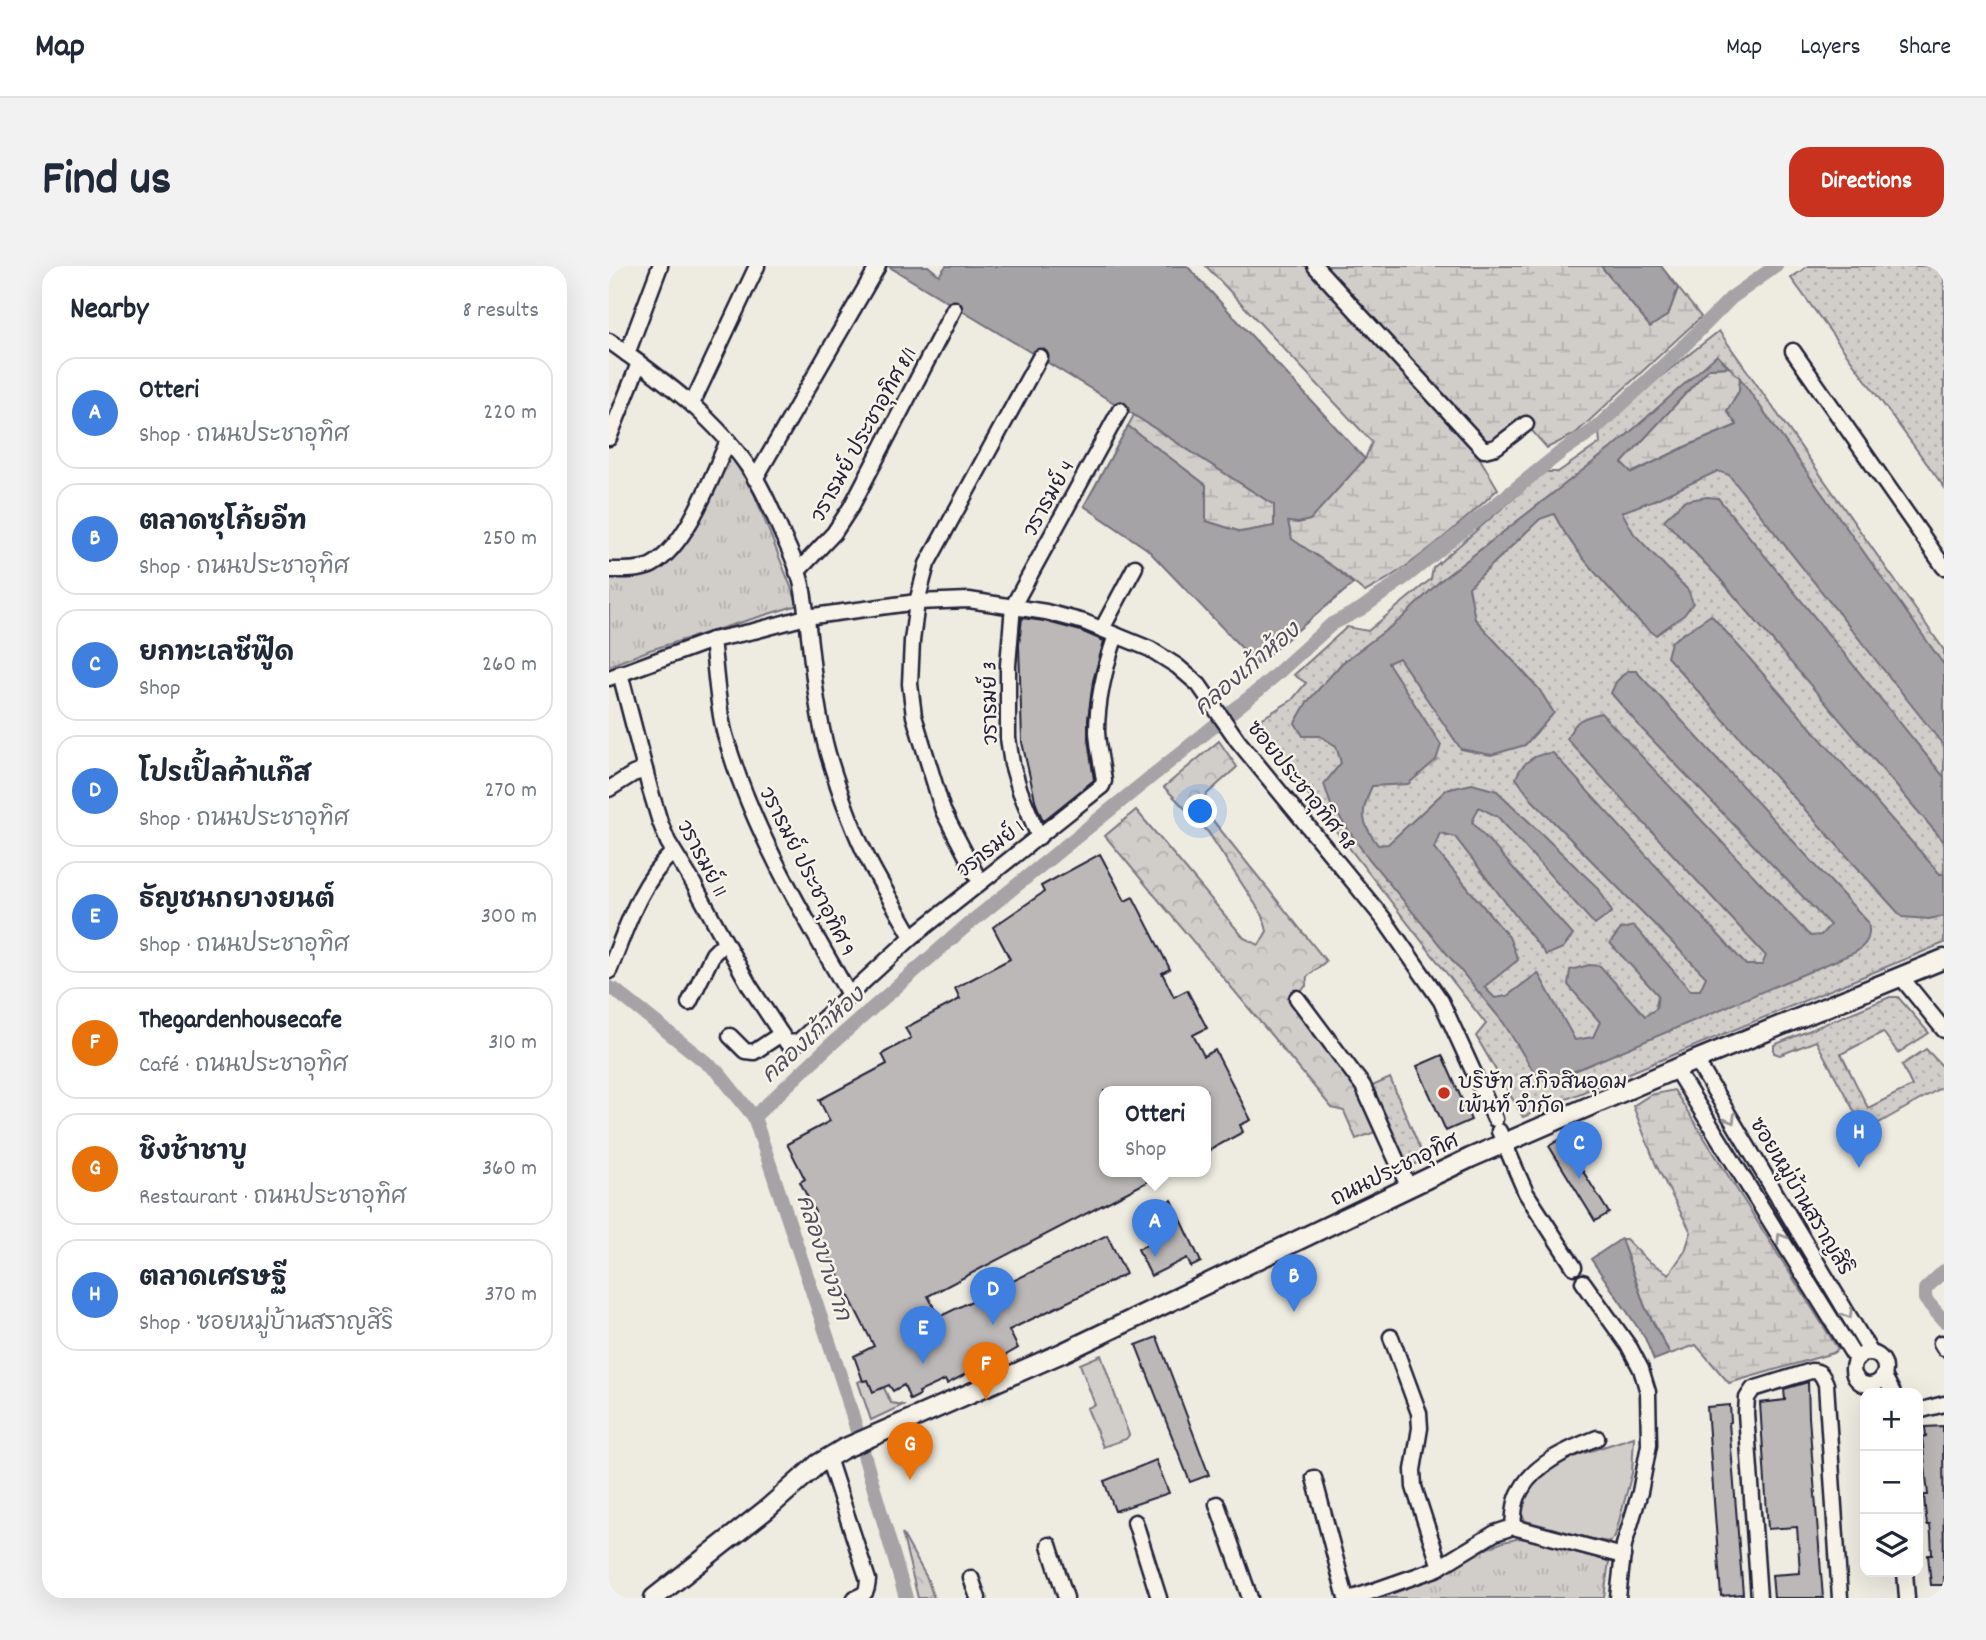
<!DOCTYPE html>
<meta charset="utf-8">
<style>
body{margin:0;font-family:Dekko,"Playpen Sans Thai",sans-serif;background:#f2f2f3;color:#1f2937}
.controls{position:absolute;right:21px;bottom:21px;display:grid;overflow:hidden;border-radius:14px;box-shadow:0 7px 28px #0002}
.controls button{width:63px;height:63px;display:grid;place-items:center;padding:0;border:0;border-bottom:2px solid #e0e1e3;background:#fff;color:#1f2937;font:35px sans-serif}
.you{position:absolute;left:592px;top:546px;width:24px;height:24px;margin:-18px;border:5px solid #fff;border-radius:50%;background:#1a73e8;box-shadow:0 0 0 10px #1a73e833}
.badge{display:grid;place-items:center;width:46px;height:46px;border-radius:50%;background:#c8321e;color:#fff;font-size:23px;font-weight:700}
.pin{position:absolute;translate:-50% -58px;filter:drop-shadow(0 2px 4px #0008)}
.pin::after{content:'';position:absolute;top:37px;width:24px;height:21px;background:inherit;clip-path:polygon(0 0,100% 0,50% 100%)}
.popup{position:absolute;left:490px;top:820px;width:112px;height:91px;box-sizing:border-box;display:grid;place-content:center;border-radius:14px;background:#fff;filter:drop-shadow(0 2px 5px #0005);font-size:23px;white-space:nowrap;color:#747a83}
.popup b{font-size:26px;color:#1f2937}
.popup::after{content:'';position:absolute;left:50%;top:100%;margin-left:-14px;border:14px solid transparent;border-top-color:#fff}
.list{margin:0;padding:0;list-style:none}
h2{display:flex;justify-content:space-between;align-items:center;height:91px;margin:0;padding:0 28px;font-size:30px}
h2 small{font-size:23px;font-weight:400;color:#747a83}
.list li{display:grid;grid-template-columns:46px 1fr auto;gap:21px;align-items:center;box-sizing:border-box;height:112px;margin:0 14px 14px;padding:0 14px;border:2px solid #e0e1e3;border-radius:21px}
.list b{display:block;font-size:26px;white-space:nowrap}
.list p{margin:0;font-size:23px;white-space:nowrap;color:#747a83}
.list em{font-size:23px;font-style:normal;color:#747a83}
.icon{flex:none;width:38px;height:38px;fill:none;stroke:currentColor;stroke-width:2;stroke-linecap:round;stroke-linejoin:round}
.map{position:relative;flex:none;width:1335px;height:1332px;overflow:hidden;border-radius:21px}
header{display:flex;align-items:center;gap:42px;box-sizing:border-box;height:98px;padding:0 35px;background:#fff;border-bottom:2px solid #e0e1e3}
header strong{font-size:33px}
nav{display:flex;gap:38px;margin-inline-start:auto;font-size:24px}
.intro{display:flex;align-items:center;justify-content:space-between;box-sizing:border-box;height:168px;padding:0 42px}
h1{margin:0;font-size:49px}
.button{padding:18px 32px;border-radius:21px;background:#c8321e;color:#fff;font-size:24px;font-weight:700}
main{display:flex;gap:42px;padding:0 42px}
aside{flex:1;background:#fff;border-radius:21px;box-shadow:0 7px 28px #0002}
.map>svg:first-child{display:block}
.grass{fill:url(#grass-dots);stroke:#7a7882;stroke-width:2}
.forest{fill:url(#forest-crowns);stroke:#7a7882;stroke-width:2}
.wetland{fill:url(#wetland-marsh);stroke:#7a7882;stroke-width:2}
.park{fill:url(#park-tufts);stroke:#7a7882;stroke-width:2}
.garden{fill:#d1cdc9;stroke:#7a7882;stroke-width:2}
.water{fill:#a6a3a6;stroke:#716f7b;stroke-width:2}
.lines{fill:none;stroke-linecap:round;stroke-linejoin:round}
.canal{stroke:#a6a3a6;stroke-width:14}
.building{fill:#bbb8b7;stroke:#22223b;stroke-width:2}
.minor-casing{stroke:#22223b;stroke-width:19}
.major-casing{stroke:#22223b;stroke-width:23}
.minor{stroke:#f7f3e8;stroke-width:14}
.major{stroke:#f7f3e8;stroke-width:18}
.oneway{stroke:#97959a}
.poi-dot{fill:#c8321e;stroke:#f7f3e8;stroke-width:2.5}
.labels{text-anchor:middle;stroke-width:5;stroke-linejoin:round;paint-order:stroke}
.street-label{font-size:21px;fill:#22223b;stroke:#f7f3e8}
.poi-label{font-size:21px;fill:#22223b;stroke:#f7f3e8;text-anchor:start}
.water-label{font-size:23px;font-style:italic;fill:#504f60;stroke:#f7f3e8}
</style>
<header>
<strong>Map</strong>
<nav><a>Map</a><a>Layers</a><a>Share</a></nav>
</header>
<div class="intro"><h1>Find us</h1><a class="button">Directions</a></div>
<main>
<aside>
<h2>Nearby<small>8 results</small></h2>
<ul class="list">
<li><span class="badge" style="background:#3f7fe0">A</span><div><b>Otteri</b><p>Shop · ถนนประชาอุทิศ</p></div><em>220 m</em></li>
<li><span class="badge" style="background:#3f7fe0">B</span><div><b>ตลาดซุโก้ยอีท</b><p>Shop · ถนนประชาอุทิศ</p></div><em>250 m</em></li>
<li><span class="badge" style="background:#3f7fe0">C</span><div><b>ยกทะเลซีฟู๊ด</b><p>Shop</p></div><em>260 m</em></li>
<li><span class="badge" style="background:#3f7fe0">D</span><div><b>โปรเปิ้ลค้าแก๊ส</b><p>Shop · ถนนประชาอุทิศ</p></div><em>270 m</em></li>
<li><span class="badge" style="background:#3f7fe0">E</span><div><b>ธัญชนกยางยนต์</b><p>Shop · ถนนประชาอุทิศ</p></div><em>300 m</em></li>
<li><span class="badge" style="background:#e8710a">F</span><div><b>Thegardenhousecafe</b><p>Café · ถนนประชาอุทิศ</p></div><em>310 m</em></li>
<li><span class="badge" style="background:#e8710a">G</span><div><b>ชิงช้าชาบู</b><p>Restaurant · ถนนประชาอุทิศ</p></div><em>360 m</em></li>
<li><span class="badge" style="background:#3f7fe0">H</span><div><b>ตลาดเศรษฐี</b><p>Shop · ซอยหมู่บ้านสราญสิริ</p></div><em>370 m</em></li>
</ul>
</aside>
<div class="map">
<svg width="1335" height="1332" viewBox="0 0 1335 1332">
<defs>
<pattern id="grass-dots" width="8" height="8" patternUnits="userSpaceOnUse" patternTransform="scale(1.75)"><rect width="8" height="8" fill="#d1cdc9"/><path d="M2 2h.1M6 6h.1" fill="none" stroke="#b3b0ae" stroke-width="1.8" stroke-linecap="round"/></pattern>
<pattern id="forest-crowns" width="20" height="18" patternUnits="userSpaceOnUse" patternTransform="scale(1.75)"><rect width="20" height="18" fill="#d1cdc9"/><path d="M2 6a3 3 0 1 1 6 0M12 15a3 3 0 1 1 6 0" fill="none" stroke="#b3b0ae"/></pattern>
<pattern id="wetland-marsh" width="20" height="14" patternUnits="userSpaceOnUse" patternTransform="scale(1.75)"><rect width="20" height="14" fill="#d1cdc9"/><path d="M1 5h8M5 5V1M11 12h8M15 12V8" fill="none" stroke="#b3b0ae"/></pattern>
<pattern id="park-tufts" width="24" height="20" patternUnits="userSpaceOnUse" patternTransform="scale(1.75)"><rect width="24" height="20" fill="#d1cdc9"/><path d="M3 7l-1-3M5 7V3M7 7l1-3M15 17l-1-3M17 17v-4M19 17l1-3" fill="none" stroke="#b3b0ae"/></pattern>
</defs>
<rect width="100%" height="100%" fill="#eeebe1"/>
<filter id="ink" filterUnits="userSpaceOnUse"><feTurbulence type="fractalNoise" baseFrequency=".0143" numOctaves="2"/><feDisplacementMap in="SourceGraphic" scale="14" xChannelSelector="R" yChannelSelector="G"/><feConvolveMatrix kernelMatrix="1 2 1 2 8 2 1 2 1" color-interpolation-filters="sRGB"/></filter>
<g filter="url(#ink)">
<g class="grass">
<polygon points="1199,0 1335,0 1335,221 1182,12"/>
<polygon points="1110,65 1335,384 1335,677 914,851 867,770 877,758 644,458 683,434 697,417 685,409 738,361 759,365 822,313 824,302 935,206 949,206 991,177 990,166 1051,111"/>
<polygon points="1281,731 1289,731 1320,767 1289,787 1274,766 1232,788 1259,842 1303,820 1293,799 1317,783 1335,802 1335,820 1256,865 1207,775 1171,789 1165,787 1165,779"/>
<polygon points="781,812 816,894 796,902 759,822"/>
</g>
<g class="forest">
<polygon points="610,475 628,501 589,536 717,695 698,711 697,720 681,734 749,820 769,865 747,873 735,845 723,842 496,570 527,544 635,672 650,679 658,665 654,650 599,566 555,521"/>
<polygon points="293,1267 318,1312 325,1332 309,1332"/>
</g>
<g class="wetland">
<path d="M597 0H992L1041 60 1059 49 1069 22 1092 51 966 168 938 182 911 151 870 191 889 223C851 259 801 302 756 326L730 305 682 273 679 256 756 193 763 176Z"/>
<polygon points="1120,101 1131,112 1130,125 1118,145 1128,159 1078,180 1023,207 1012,197 1100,102"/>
<polygon points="525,149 665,239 666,260 632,266 597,255 597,219 519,160"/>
<polygon points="1065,824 1229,1083 1224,1087 1120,1117 1087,1079 1061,1088 1036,1041 1012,973 1017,973 1038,994 1060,1008 1076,985 1082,966 1047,899 1024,840 1041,829"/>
</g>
<g class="park">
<polygon points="122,190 145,227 189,339 41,384 0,400 0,308 44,308 74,281"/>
<polygon points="912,1272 1000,1295 995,1332 768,1332 827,1311 862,1289 894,1276"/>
</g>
<g class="garden">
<polygon points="492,1089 520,1169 517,1173 494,1181 478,1142 486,1139 471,1098"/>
<polygon points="260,1111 275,1122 282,1137 294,1139 262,1154 249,1116"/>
<polygon points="1025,1171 1023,1207 1006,1270 1001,1276 987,1274 917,1255 913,1250 913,1240 919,1225 932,1209 947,1196"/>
</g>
<g class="water">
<polygon points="279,0 319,0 330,9 337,0 578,0 756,193 701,254 689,257 679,256 683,273 730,305 744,318 648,398 538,283 475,240 519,160 597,219 597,255 632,266 665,260 665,239 525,149"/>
<polygon points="992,0 1052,0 1069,22 1059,49 1041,61"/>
<path d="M1108 89 1120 101 1100 102 1013 197 1023 207 1078 180 1128 159 1118 145 1130 125 1131 112 1335 399V480L1120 209 1109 205 1045 234 1013 246 1025 268 1079 324 1084 337 1075 349 1047 369C1032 359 1020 345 1008 331 985 306 960 278 945 248L931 253 860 321 866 353 930 423 945 447 916 479 882 489 852 483 790 392 779 397 832 479 827 494 799 518 763 520C751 546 751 556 769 579L779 578 837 524 863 518 888 525 990 623 1003 646 986 659 889 551 870 541 863 556 964 669 954 682 937 689 846 571 831 567 825 582 900 671 909 694 875 721 886 732 898 730 929 707 966 774 984 771 991 756 959 719 961 704 980 699 991 700 1036 750 1047 743 1049 729 1001 677 1012 663 1025 660 1081 724H1091L1097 711 923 534 907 512C913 496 927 487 944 487L1137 699H1153L1157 690 958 473C966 454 972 452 992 447L1201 670 1212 669 1221 659 1033 463 1002 427 1007 416 1018 405H1027L1259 656C1262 670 1259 677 1247 686L942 815 930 814 894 756 756 588 722 539 715 518 732 497 727 480 711 470H694L686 457 698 436 733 397 792 353 831 315 1010 176Z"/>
<polygon points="1098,231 1109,232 1335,511 1335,576 1111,313 1055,254 1075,235"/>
<polygon points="1102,349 1331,608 1335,608 1335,650 1320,653 1293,651 1058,391 1062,376"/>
<polygon points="1012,973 1036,1041 1061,1088 1045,1094 1036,1072 982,993"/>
</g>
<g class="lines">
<g class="canal">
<polyline points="0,722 6,724 109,806 145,851 236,1124 297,1332"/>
<polyline points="145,851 219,781 356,661 651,423 723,358 752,343 799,309 952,186 986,163 1071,84 1122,32 1167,0"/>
<polyline points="1335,1005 1316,1023 1316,1033 1335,1055"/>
</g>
</g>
<g class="building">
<polygon points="413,352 435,355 472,365 495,375 484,415 479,453 479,473 485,514 434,555 427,538 413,476 410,379"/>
<polygon points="491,588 516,635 524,631 561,703 553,707 565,731 578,724 598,762 584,769 595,790 606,784 642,854 631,859 634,866 597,886 597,825 495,825 495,905 559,905 319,1030 330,1051 498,969 517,1008 400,1064 409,1082 392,1092 387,1084 369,1091 372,1100 338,1118 336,1114 310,1126 311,1129 301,1134 295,1119 284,1125 280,1119 264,1126 259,1114 254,1115 245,1090 265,1080 199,950 206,946 191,916 196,913 178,878 221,855 210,834 278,798 273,788 302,772 296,762 351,733 346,722 401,693 384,661 435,626 432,620"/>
<polygon points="833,789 862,854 837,865 808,800"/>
<polygon points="953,872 1000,947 986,955 940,880"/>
<polygon points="563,934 592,996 582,1001 578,992 542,1010 529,983 555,970 543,943"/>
<polygon points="548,1071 600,1209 581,1216 527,1079"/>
<polygon points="1199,1116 1200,1151 1214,1332 1165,1332 1163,1309 1191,1307 1189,1275 1188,1261 1159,1263 1151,1137 1176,1134 1175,1123"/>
<polygon points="1121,1139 1122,1156 1120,1157 1134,1328 1112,1330 1098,1141"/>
<polygon points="1334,1160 1335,1319 1322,1319 1319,1289 1323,1289 1322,1269 1321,1259 1318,1259 1316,1242 1315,1229 1319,1229 1313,1171 1317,1170 1316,1161"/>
<polygon points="547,1194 560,1227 506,1245 495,1215"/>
</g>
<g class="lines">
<g class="minor-casing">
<g id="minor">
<polyline points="706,0 875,184 887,181 917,158"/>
<path d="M0 75C53 113 108 152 144 208 156 227 165 249 174 270 182 287 191 306 194 325 203 379 204 434 219 488 230 525 243 563 261 597 274 622 289 646 303 671"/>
<polyline points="1184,85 1335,301"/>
<polyline points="18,88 51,0"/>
<polyline points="83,138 148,0"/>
<polyline points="0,172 30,97"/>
<polyline points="146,213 269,0"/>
<path d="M0 304C14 304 31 305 43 299 79 278 102 212 119 175"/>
<polyline points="188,306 225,267 242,241 345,43"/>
<polyline points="493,363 526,301"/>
<path d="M103 374C107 405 108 439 116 469 142 561 193 647 241 730"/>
<path d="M11 407 41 523 51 556 59 576 83 615 140 719 178 777 189 776 303 671 493 520 495 515C493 499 489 483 488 466 488 433 496 401 507 369"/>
<polyline points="0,412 103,374 145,365 197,351 308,336 360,334 437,346 475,356 541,383 568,400 590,419 629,475 774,652 832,735 886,853"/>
<polyline points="0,523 24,508 36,504"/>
<polyline points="430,571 411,525 403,498 399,472 399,399 404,340 511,144"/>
<polyline points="371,616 334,545 305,450 301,418 303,375 308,336 318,298 431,91"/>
<path d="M0 705C17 663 30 618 64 586"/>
<polyline points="1292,711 1335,764"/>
<polyline points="688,732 754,820 800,922"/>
<polyline points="80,737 104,688 116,676"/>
<polyline points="121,770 136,785 145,786 172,768"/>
<polyline points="1087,794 1262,1087"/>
<polyline points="1067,804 1247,1093"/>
<polyline points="890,865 917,927 965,1001"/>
<polyline points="974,1016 1021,1082 1032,1103 1039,1126 1040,1179 1031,1226 1015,1279 1009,1332"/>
<polyline points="782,1071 810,1147 811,1162 804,1204 805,1221 831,1301"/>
<polyline points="1332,1077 1335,1082"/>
<circle cx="1260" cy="1103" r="16"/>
<polyline points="1275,1110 1284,1127"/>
<polyline points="1309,1145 1335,1138"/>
<path d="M219 1192 259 1314C258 1326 257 1328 246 1332"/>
<polyline points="705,1212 737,1332"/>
<polyline points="608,1238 641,1332"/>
<polyline points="526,1256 550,1332"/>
<path d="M904 1261C905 1249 905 1235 912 1224 926 1197 962 1182 988 1172"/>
<polyline points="440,1279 457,1332"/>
<polyline points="1296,1306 1298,1332"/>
<polyline points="362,1312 369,1332"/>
<polyline points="744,1332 827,1303 886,1267 904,1261 1014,1290"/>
<path d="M1150 1332 1137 1147 1138 1132 1144 1123 1202 1105C1212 1105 1213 1109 1217 1118L1231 1332"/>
</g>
</g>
<g class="major-casing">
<polyline id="major" points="45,1332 158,1243 209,1198 234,1183 453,1087 861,892 1087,794 1335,693"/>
</g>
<use href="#minor" class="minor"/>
<use href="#major" class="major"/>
</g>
<defs><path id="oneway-chevron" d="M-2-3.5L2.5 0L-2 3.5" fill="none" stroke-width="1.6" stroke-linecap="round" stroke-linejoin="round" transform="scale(1.75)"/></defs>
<g class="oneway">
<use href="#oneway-chevron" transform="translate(1122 853) rotate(59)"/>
<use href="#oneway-chevron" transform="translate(1172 972) rotate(-122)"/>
<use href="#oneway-chevron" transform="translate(1239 1048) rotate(59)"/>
</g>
</g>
<circle class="poi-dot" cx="835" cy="827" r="7"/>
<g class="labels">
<g class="street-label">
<text transform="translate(254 168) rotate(-61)" y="7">วรารมย์ ประชาอุทิศ 8/1</text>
<text transform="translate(439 232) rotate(-61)" y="7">วรารมย์ 4</text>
<text transform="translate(380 437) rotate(-91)" y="7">วรารมย์ 3</text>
<text transform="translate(693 519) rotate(51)" y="7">ซอยประชาอุทิศ 98</text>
<text transform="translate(381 582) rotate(-38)" y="7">วรารมย์ 1</text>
<text transform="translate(94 592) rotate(62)" y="7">วรารมย์ 11</text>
<text transform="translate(199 605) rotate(63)" y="7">วรารมย์ ประชาอุทิศ 9</text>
<text transform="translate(785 903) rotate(-26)" y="7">ถนนประชาอุทิศ</text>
<text transform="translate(1193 930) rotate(59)" y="7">ซอยหมู่บ้านสราญสิริ</text>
</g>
<g class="poi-label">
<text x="849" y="822">บริษัท ส.กิจสินอุดม<tspan x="849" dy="24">เพ้นท์ จำกัด</tspan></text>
</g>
<g class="water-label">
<text transform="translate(637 402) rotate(-40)" y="8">คลองเก้าห้อง</text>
<text transform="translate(203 768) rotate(-42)" y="8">คลองเก้าห้อง</text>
<text transform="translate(216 991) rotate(72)" y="8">คลองบางจาก</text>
</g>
</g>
</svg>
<div class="controls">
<button>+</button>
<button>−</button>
<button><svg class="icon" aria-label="layers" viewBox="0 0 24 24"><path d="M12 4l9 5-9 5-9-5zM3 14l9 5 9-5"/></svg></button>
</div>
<div class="you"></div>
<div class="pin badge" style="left:546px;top:991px;background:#3f7fe0">A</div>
<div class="popup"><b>Otteri</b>Shop</div>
<div class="pin badge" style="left:685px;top:1046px;background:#3f7fe0">B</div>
<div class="pin badge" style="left:970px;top:913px;background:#3f7fe0">C</div>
<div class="pin badge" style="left:384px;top:1059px;background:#3f7fe0">D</div>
<div class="pin badge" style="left:314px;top:1098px;background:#3f7fe0">E</div>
<div class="pin badge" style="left:377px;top:1134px;background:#e8710a">F</div>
<div class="pin badge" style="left:301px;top:1214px;background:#e8710a">G</div>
<div class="pin badge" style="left:1250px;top:902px;background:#3f7fe0">H</div>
</div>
</main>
